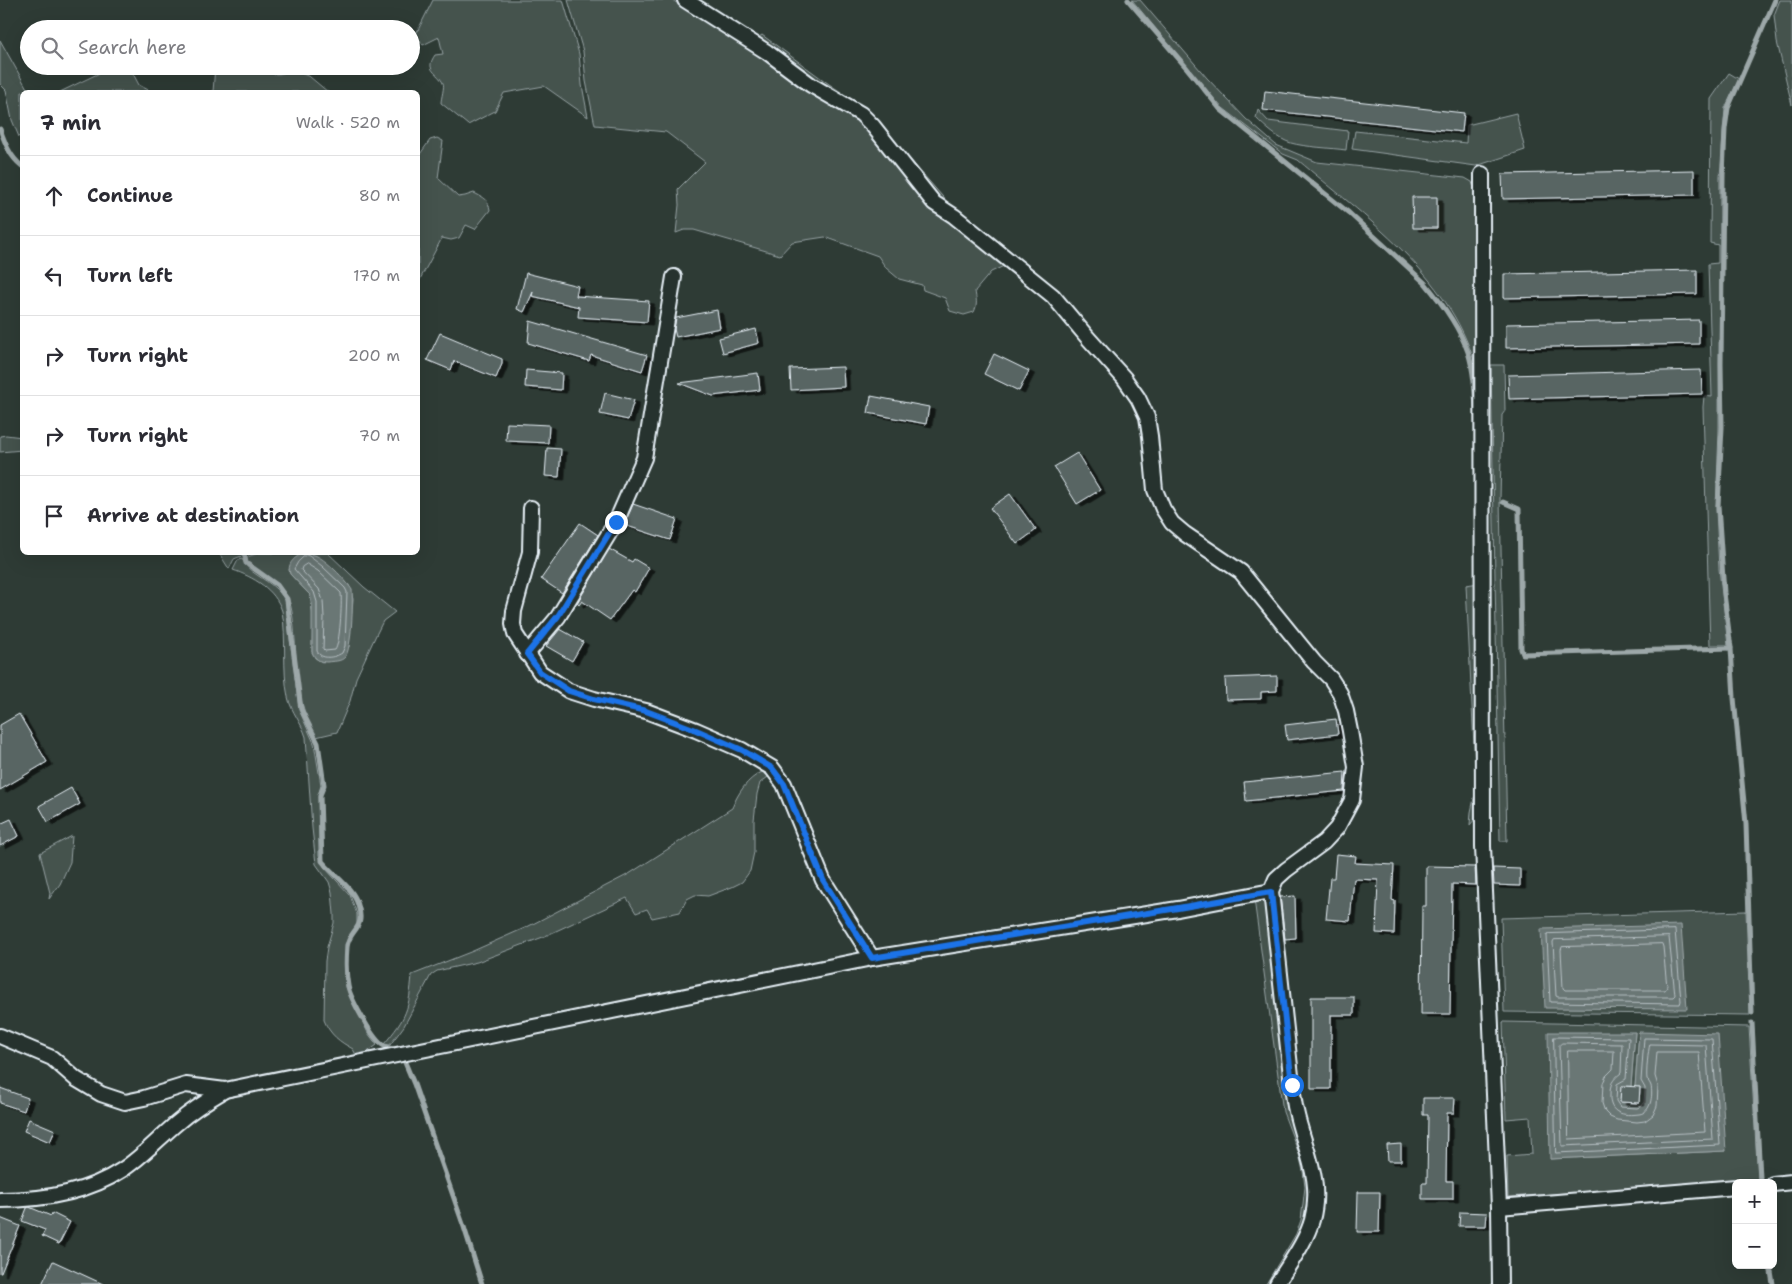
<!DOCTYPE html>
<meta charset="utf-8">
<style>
body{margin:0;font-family:"Shantell Sans",sans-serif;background:#f7f7f7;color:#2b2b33}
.controls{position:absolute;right:15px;bottom:15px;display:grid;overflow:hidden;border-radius:8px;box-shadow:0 5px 20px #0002}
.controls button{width:45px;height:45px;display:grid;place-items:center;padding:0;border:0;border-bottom:1px solid #e1e1e2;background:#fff;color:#2b2b33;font:25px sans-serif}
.stop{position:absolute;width:15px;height:15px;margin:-11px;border:4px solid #1a73e8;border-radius:50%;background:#fff}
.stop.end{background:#1a73e8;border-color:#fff;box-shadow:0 1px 5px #0008}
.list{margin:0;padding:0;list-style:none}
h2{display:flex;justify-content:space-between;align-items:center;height:65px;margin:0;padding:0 20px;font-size:21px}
h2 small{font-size:16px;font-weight:400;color:#7c7c81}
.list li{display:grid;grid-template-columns:32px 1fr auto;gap:15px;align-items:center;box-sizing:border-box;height:80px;padding:0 20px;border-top:1px solid #e1e1e2}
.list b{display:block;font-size:19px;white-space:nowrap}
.list em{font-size:16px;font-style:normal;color:#7c7c81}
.icon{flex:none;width:28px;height:28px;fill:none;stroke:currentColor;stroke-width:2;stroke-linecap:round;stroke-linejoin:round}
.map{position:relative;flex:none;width:1792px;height:1284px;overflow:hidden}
.search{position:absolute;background:#fff;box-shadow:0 5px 20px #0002;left:20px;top:20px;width:400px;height:55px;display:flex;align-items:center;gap:12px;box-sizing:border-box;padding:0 18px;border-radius:28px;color:#7c7c81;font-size:19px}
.panel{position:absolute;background:#fff;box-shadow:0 5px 20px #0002;left:20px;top:90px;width:400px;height:465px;border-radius:8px}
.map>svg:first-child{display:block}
.green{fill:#45524e;stroke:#96a2a3;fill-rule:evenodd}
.water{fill:#6b7775;stroke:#9da8a9}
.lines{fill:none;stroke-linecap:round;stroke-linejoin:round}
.shore{stroke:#b6c0c4;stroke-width:1}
.stream{stroke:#9da8a9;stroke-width:5}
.building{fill:#596563;stroke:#e8f1f8;filter:url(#shadow)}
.minor-casing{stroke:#e8f1f8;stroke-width:18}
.minor{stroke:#26332d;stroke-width:14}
.route{stroke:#1a73e8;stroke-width:6}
</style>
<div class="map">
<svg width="1792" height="1284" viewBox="0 0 1792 1284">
<defs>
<filter id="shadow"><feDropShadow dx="5.5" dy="3" stdDeviation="0" flood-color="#0009"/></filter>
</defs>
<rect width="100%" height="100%" fill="#2e3b35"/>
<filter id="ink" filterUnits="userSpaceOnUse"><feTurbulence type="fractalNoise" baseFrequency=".02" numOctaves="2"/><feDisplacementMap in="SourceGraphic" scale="10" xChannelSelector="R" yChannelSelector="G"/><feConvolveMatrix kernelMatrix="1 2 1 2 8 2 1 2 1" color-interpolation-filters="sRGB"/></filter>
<g filter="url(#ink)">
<g class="green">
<path d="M433 0H563L579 54 582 85 588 117 544 86 504 93 495 111 468 125 441 103C441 98 445 86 443 83 438 72 424 71 435 55L443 54 439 37 423 45 416 34Z"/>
<path d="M568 0H672L723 30 863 122 891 156 1006 265 991 272 975 291C976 299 978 304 974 312L964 315 950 311 945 298 923 290 922 285 899 279 886 268 878 256 825 237 792 242 780 255 694 230H684L676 233 679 205 678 189 705 162 666 132 595 125 586 81 583 51Z"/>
<path d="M1132 0H1140L1207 78 1246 119 1276 145 1317 162 1465 178 1472 182 1474 188 1475 364C1449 275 1365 217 1298 160L1283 154 1219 105Z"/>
<polygon points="1780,0 1792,0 1792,105 1777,42 1774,15"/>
<polygon points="762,35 829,84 866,109 949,204 949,208 833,95 756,39"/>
<polygon points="0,40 29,92 22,92 22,140 19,137 12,120 6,90 0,84"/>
<polygon points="114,66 129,66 139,85 152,92 60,92"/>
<path d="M215 66H266V72C276 75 282 75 291 69L310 77 328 92H213Z"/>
<polygon points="1729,73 1739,79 1725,108 1720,177 1719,430 1716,510 1719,569 1728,645 1710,645 1703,407 1704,396 1712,397 1708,264 1718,263 1718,245 1710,243 1711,99"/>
<path d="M1258 110 1268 121 1348 131 1346 150C1332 148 1304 147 1291 143 1278 139 1265 127 1256 118Z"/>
<polygon points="1516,113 1525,150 1476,166 1352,149 1355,131 1466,143 1467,125"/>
<path d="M437 138 443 141 438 178 458 197 465 196 474 193C482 197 489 200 490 210L475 229 466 225 459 238 451 240 442 238 418 283V157L430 140Z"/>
<polygon points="1491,365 1504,365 1505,411 1502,415 1500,499 1507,841 1500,841"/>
<polygon points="6,435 22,437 22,450 0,452 0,436"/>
<polygon points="219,553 243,553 244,555 234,559 229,569"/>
<path d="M260 553H328L364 587 395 612 383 621 376 635 356 678 350 701 337 732 316 737C306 717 301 705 298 683 295 662 296 614 288 598 279 580 261 575 247 563L246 557ZM315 555 325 562 349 585 353 599 349 647 322 662 315 658 312 652 313 617 310 595 290 574 289 569Z"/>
<path d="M242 559C248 573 265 578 275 588 279 591 282 596 285 600L299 710 314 743 321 785 318 797 319 855 324 867 350 895 357 914V927L345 944 346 987 368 1033 377 1045 358 1059 353 1049C340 1042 330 1035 324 1020L325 961 327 947 334 923V914L332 892 329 882 316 864 312 828 306 737C302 723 291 712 288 697 282 669 287 639 282 611 275 589 253 577 233 570L238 560Z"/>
<polygon points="1479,583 1480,813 1470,825 1471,812 1475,794 1475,767 1466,585"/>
<path d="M769 771 772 774 760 783 757 794 754 820V852L750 871 742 882 732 887 708 896 695 895 687 899 680 912 652 918 647 909 636 913 627 898 543 937 477 962 437 971 431 975 404 1026 390 1045 384 1044C407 1017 409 1009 412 975L473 951 527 927 629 874 732 808C738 793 747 779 762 772L765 774Z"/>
<polygon points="72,836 70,862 60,884 49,899 50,893 40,853"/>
<polygon points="1264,897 1268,900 1310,1171 1309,1222 1273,1284 1266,1284 1296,1234 1301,1220 1305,1187 1303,1171 1299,1154 1283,1112 1254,899"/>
<polygon points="1746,911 1750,1015 1504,1012 1501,918"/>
<path d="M1503 1022 1749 1027 1758 1180 1508 1197 1507 1156 1532 1154 1530 1117 1506 1119ZM1635 1032 1631 1086 1635 1087 1639 1032 1726 1151 1550 1159Z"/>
</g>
<g class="water">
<path d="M301 554C305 554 310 554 314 555 324 557 347 581 352 590 353 602 352 649 345 657 341 662 333 661 327 662 319 662 315 659 312 652V604L310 595 290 574C287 564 293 559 301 554Z"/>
<polygon points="1681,925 1687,1009 1545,1008 1541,929"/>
<polygon points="1548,1032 1635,1032 1631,1086 1621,1086 1621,1102 1638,1103 1640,1087 1635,1087 1639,1032 1718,1034 1726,1151 1550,1159"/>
</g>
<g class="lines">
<g class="shore">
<path d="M306 555 309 556 322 566 345 588 347 592 345 646 342 653C334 658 321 660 317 651V602L314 592 294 569 298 562Z"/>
<path d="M307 564 318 571 341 593C342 603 340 644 335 650L325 651 323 649 324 617 323 601 319 589 301 570 302 567Z"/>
<polygon points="1675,930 1681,1001 1680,1004 1550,1002 1547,936 1548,934"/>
<polygon points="1669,937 1675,995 1673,997 1558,997 1556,996 1553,942 1554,940"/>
<polygon points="1662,944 1663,947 1667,987 1665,990 1565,990 1563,988 1561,950 1562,947"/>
<polygon points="1554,1037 1629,1038 1626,1079 1617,1084 1616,1101 1620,1107 1637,1108 1642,1106 1644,1103 1645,1088 1641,1081 1644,1038 1712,1039 1720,1145 1556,1153"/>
<path d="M1562 1043 1622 1044 1621 1073C1612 1080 1610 1084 1610 1095 1609 1114 1623 1116 1639 1114 1651 1113 1653 1095 1651 1086 1650 1083 1648 1081 1647 1079 1646 1073 1648 1051 1650 1044L1706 1045 1713 1139 1562 1146 1559 1046Z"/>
<polygon points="1568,1051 1614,1051 1613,1069 1606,1076 1603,1083 1602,1103 1605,1112 1610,1117 1617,1120 1637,1122 1645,1121 1653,1115 1657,1106 1658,1086 1655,1076 1657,1052 1699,1052 1705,1132 1569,1139"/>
</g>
<g class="stream">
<path d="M1128 0 1186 67 1220 109 1349 213 1425 283C1441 302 1460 329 1468 352 1474 371 1475 391 1476 410"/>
<path d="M0 129C5 143 10 157 22 166"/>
<polyline points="1503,502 1519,509 1521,649 1523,654 1731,648"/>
<path d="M244 552 246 563 277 585 287 599 301 709 318 743 324 785 320 795 322 861C333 875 353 887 358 905 366 930 349 929 347 947 346 959 346 975 348 986 350 998 371 1035 380 1043 384 1047 392 1049 397 1050"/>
<polyline points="1752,1013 1746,824 1734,698 1731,648 1724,593 1718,506 1722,427 1721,364 1723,175 1725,129 1728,108 1775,0"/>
<polyline points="1752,1023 1760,1178"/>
<polyline points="404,1060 414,1084 464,1227 482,1284"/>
<polyline points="1770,1265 1773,1284"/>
</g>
</g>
<g class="building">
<polygon points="1265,91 1464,113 1462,132 1263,110"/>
<polygon points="1694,170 1694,195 1503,199 1502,174"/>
<polygon points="1412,197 1437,197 1437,228 1413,228"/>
<polygon points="1697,270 1697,294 1504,298 1504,274"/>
<polygon points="526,273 578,286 576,296 649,301 647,322 578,317 579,307 532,296 533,292 524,312 517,309"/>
<polygon points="717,310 720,328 676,337 674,329 676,318"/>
<polygon points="1699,320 1699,344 1506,348 1506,324"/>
<polygon points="530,321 647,355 642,371 591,355 589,361 528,343"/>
<polygon points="756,329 759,343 723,353 719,338"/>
<polygon points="440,333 502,359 502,364 496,378 454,361 451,370 427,360"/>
<polygon points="994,354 1029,371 1019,391 984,374"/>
<polygon points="843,367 844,387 791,390 790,369"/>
<polygon points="526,370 562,373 561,390 525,387"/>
<polygon points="1701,370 1702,394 1509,399 1508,375"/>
<polygon points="758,373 760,390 713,396 679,383"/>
<polygon points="605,393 634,400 628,420 600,414"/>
<polygon points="871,396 929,407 926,424 868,413"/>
<polygon points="507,423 549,425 548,443 506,441"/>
<polygon points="547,448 561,449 559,477 545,476"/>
<polygon points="1077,453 1100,490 1077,504 1054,467"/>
<polygon points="1010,494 1036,530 1017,544 990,508"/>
<polygon points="633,504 677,519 670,540 624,525"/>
<polygon points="580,523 598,535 562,593 541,579"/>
<polygon points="609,549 632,562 634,559 649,568 635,592 632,590 610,620 582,601 579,605 577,603"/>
<polygon points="560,629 583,642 572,661 546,646"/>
<polygon points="1277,676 1277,691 1261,692 1261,699 1226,700 1225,678"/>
<polygon points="19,714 47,762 0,790 0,725"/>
<polygon points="1336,719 1338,734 1287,740 1285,725"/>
<polygon points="1345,772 1344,791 1246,801 1244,782"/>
<polygon points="71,788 80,804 48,822 39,806"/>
<polygon points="11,819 19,836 0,846 0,824"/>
<polygon points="1336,854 1356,856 1355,863 1394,865 1392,900 1395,901 1394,934 1376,933 1378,880 1354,879 1350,921 1326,919 1330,878 1334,878"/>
<polygon points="1426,866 1475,867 1476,885 1452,884 1450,1014 1421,1014 1422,906 1426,906"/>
<polygon points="1493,868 1520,869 1520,886 1494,885"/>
<polygon points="1295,896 1296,938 1285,939 1280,897"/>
<polygon points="1311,997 1354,997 1354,1015 1331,1015 1331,1089 1311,1089"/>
<polygon points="1621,1086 1640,1087 1639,1103 1620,1102"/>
<polygon points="0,1088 28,1098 24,1111 0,1103"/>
<polygon points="1423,1098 1455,1098 1454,1113 1447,1113 1446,1181 1453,1181 1453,1199 1422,1199 1422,1183 1427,1183 1428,1115 1423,1115"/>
<polygon points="29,1119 55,1130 50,1142 24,1131"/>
<polygon points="1401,1144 1401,1161 1388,1161 1387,1145"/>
<polygon points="1358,1192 1380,1192 1379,1232 1357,1232"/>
<polygon points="29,1207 51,1216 52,1213 70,1222 59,1244 42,1236 45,1230 22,1221 27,1208"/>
<polygon points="1460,1212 1487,1213 1486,1226 1459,1226"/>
<polygon points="0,1218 20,1226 1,1273 0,1273"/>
<polygon points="53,1261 103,1284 42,1284"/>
</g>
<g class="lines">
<g class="minor-casing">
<g id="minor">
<path d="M685 0 767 52 811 85 861 114 873 126 934 203 954 216 1053 296 1088 338 1124 378 1138 398 1147 417 1150 436 1155 490 1163 509 1172 523 1185 534 1241 572 1314 662 1331 679 1340 693 1346 711 1350 731 1356 767 1352 800 1337 828 1324 842 1286 870 1276 879 1271 891 1292 1085C1293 1094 1294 1103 1296 1111 1304 1149 1323 1179 1312 1220 1306 1242 1289 1264 1277 1284"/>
<polyline points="1482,174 1483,846 1499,1207 1500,1284"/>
<polyline points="531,508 530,552 514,611 513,624 515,634 540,672 569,691 594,699 646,711 696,730 742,750 772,768 784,784 823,880 872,958"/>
<polyline points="527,654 558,617 616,522 644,458 674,277"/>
<polyline points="0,1036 52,1058 76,1079 101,1094 125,1102 144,1098 186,1085 225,1090"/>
<polyline points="1773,1184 1792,1182"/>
<path d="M0 1200C40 1200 87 1193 122 1170 142 1157 159 1138 177 1123 192 1110 208 1100 225 1090L872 958 1178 909 1271 891"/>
<polyline points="1499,1207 1736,1187"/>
</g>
</g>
<use href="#minor" class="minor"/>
</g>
</g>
<g class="lines" filter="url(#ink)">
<polyline class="route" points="616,522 558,616 527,654 540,672 569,691 594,699 646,711 696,730 742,750 772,768 784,784 823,880 872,958 1178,908 1271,892 1292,1085"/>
</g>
</svg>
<div class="controls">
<button>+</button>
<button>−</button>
</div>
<div class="stop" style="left:1292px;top:1085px"></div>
<div class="stop end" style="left:616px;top:522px"></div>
<div class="search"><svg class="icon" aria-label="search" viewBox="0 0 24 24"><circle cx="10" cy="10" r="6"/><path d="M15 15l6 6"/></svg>Search here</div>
<section class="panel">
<h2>7 min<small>Walk · 520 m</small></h2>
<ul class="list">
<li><svg class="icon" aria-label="ahead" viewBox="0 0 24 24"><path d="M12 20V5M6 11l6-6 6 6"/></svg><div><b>Continue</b></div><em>80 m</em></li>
<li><svg class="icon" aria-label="left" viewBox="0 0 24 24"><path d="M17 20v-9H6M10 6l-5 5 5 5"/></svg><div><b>Turn left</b></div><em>170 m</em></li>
<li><svg class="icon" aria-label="right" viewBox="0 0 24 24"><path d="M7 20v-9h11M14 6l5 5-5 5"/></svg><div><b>Turn right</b></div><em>200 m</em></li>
<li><svg class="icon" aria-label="right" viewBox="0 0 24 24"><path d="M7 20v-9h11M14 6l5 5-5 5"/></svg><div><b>Turn right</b></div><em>70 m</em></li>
<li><svg class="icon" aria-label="arrive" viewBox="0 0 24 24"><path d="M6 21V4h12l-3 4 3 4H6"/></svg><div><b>Arrive at destination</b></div></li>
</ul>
</section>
</div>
